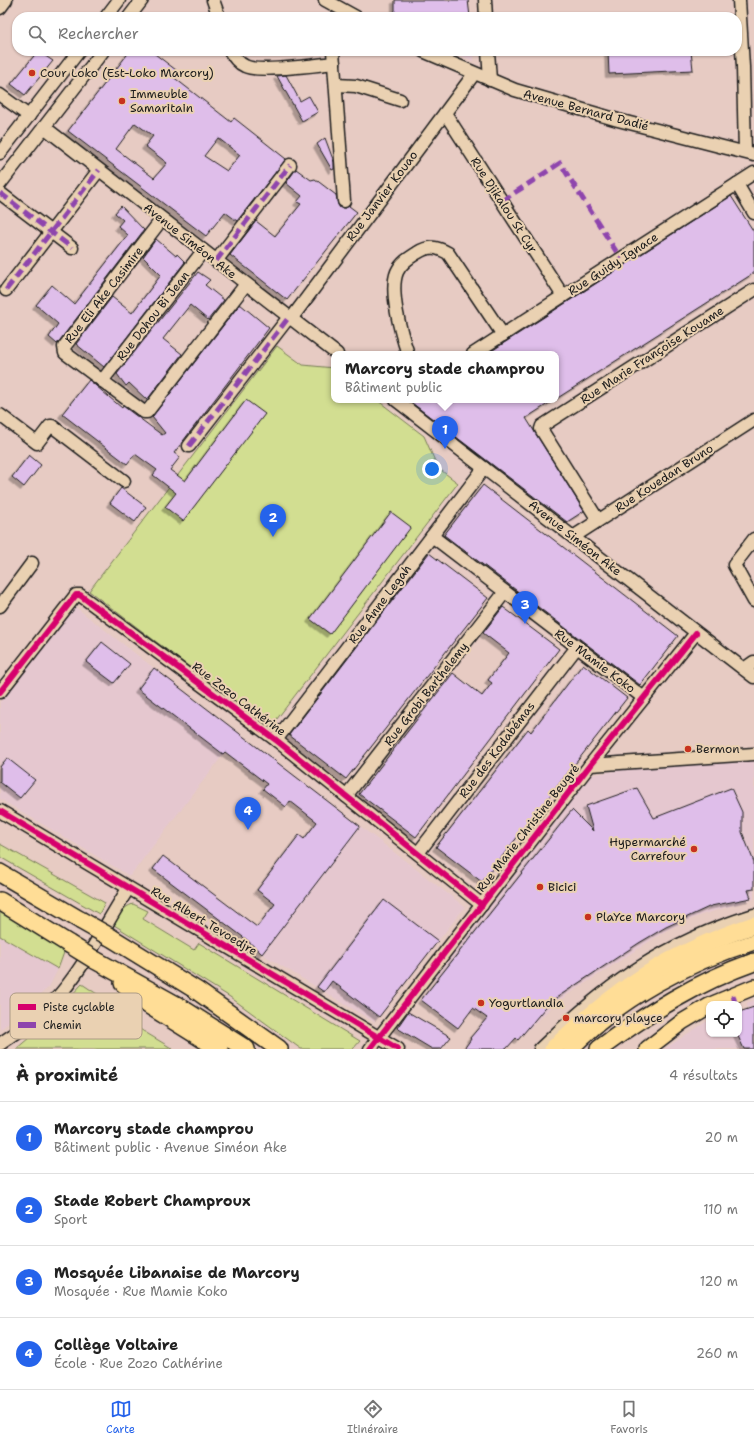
<!DOCTYPE html>
<html lang="fr">
<meta charset="utf-8">
<style>
body{margin:0;font-family:"Shantell Sans",sans-serif;background:#f6f6f6;color:#222}
.controls{position:absolute;right:12px;bottom:12px;display:grid;overflow:hidden;border-radius:8px;box-shadow:0 1px 3px #0004}
.controls button{width:36px;height:36px;display:grid;place-items:center;padding:0;border:0;border-bottom:1px solid #e0e0e0;background:#fff;color:#222;font:20px sans-serif}
.you{position:absolute;left:432px;top:469px;width:14px;height:14px;margin:-10px;border:3px solid #fff;border-radius:50%;background:#1a73e8;box-shadow:0 0 0 6px #1a73e833}
.badge{display:grid;place-items:center;width:26px;height:26px;border-radius:50%;background:#2563eb;color:#fff;font-size:13px;font-weight:700}
.pin{position:absolute;translate:-50% -33px;filter:drop-shadow(0 1px 2px #0008)}
.pin::after{content:'';position:absolute;top:21px;width:14px;height:12px;background:inherit;clip-path:polygon(0 0,100% 0,50% 100%)}
.popup{position:absolute;left:331px;top:351px;width:228px;height:52px;box-sizing:border-box;display:grid;place-content:center;border-radius:8px;background:#fff;filter:drop-shadow(0 1px 3px #0005);font-size:13px;white-space:nowrap;color:#767676}
.popup b{font-size:15px;color:#222}
.popup::after{content:'';position:absolute;left:50%;top:100%;margin-left:-8px;border:8px solid transparent;border-top-color:#fff}
.list{margin:0;padding:0;list-style:none}
h2{display:flex;justify-content:space-between;align-items:center;height:52px;margin:0;padding:0 16px;font-size:17px}
h2 small{font-size:13px;font-weight:400;color:#767676}
.list li{display:grid;grid-template-columns:26px 1fr auto;gap:12px;align-items:center;box-sizing:border-box;height:72px;padding:0 16px;border-top:1px solid #e0e0e0}
.list b{display:block;font-size:15px;white-space:nowrap}
.list p{margin:0;font-size:13px;white-space:nowrap;color:#767676}
.list em{font-size:13px;font-style:normal;color:#767676}
.icon{flex:none;width:22px;height:22px;fill:none;stroke:currentColor;stroke-width:2;stroke-linecap:round;stroke-linejoin:round}
.map{position:relative;flex:none;width:754px;height:1049px;overflow:hidden}
.search{position:absolute;background:#fff;box-shadow:0 1px 3px #0004;left:12px;right:12px;top:12px;height:44px;display:flex;align-items:center;gap:10px;box-sizing:border-box;padding:0 14px;border-radius:16px;color:#767676;font-size:15px}
.sheet{height:340px;background:#fff}
nav{display:flex;justify-content:space-around;align-items:center;box-sizing:border-box;height:56px;border-top:1px solid #e0e0e0;background:#fff;font-size:11px;color:#767676}
nav a{display:grid;justify-items:center;gap:2px}
nav .on{color:#2563eb}
.map>svg:first-child{display:block}
.built{fill:#e5c7cf}
.green{fill:#d2de91;stroke:#777d56}
.building{fill:#dfbeea;stroke:#1c1c1c;fill-rule:evenodd;filter:url(#shadow)}
.lines{fill:none;stroke-linecap:round;stroke-linejoin:round}
.minor-casing{stroke:#1c1c1c;stroke-width:15}
.major-casing{stroke:#1c1c1c;stroke-width:18}
.highway-casing{stroke:#1c1c1c;stroke-width:20}
.minor{stroke:#ead1b2;stroke-width:12}
.major{stroke:#ffdd96;stroke-width:15}
.highway{stroke:#ffdd96;stroke-width:17}
.highway-bridge-casing{stroke:#1c1c1c;stroke-width:20;stroke-linecap:butt}
.highway-bridge{stroke:#ffdd96;stroke-width:17}
.quiet{stroke:#8e44ad;stroke-width:5;stroke-dasharray:10 5;stroke-linecap:butt}
.cycleway-casing{stroke:#ead1b2;stroke-width:8}
.cycleway{stroke:#d6006c;stroke-width:6}
.poi-dot{fill:#c8321e;stroke:#ead1b2;stroke-width:1.5}
.labels{text-anchor:middle;stroke-width:4;stroke-linejoin:round;paint-order:stroke}
.poi-label{font-size:12px;fill:#1c1c1c;stroke:#ead1b2;text-anchor:start}
.street-label{font-size:12px;fill:#1c1c1c;stroke:#ead1b2}
.key{fill:#ead1b2;stroke:#ac9b85;stroke-width:1}
.key-label{font-size:11px;fill:#1c1c1c}
</style>
<div class="map">
<svg width="754" height="1049" viewBox="0 0 754 1049">
<defs>
<filter id="shadow"><feDropShadow dx="-3.5" dy="3.5" stdDeviation="0" flood-color="#0004"/></filter>
</defs>
<rect width="100%" height="100%" fill="#e7cbc3"/>
<filter id="ink" filterUnits="userSpaceOnUse"><feTurbulence type="fractalNoise" baseFrequency=".025" numOctaves="2"/><feDisplacementMap in="SourceGraphic" scale="8" xChannelSelector="R" yChannelSelector="G"/><feConvolveMatrix kernelMatrix="1 2 1 2 8 2 1 2 1" color-interpolation-filters="sRGB"/></filter>
<g filter="url(#ink)">
<g class="built">
<polygon points="451,51 474,51 473,61"/>
<polygon points="74,606 239,734 130,876 0,799 0,702"/>
<polygon points="754,760 754,899 701,915 667,930 558,1001 518,1040 431,978 591,775 634,768"/>
<polygon points="360,826 465,907 374,1022 262,954"/>
<polygon points="0,936 58,969 49,987 0,1030"/>
<polygon points="754,1000 754,1049 664,1049 709,1020 709,1034 739,1034 739,1012 748,1009 747,1003"/>
</g>
<g class="green">
<polygon points="277,346 303,365 334,368 334,400 377,400 424,436 438,468 458,483 270,728 89,591"/>
<polygon points="0,844 105,903 99,914 0,857"/>
<path d="M133 904 148 911 143 919 194 950 199 943 360 1041 353 1049H301L230 997 114 925C119 916 122 907 133 904Z"/>
<polygon points="0,910 66,947 58,969 0,936"/>
<polygon points="82,984 112,1004 133,1025 173,1049 16,1049 43,1026"/>
</g>
<g class="building">
<polygon points="395,0 468,0 470,17 393,17 395,10"/>
<polygon points="38,51 53,61 25,95 11,84"/>
<path d="M130 51H151L176 70 172 76 231 122 234 118 286 159 237 221 225 212 206 236 68 131ZM135 123 153 136 145 146 167 163 154 178 116 149ZM218 138 240 155 227 171 204 156Z"/>
<polygon points="608,51 691,51 693,70 609,74"/>
<polygon points="286,75 300,101 309,96 318,112 302,121 277,76"/>
<polygon points="325,138 334,162 334,169 332,170 317,144"/>
<polygon points="296,169 311,180 315,179 336,195 338,205 340,208 345,208 349,206 357,212 287,300 230,255 256,221 275,236 301,204 297,202 302,196 286,183"/>
<polygon points="731,196 754,232 754,273 556,399 556,354 487,354"/>
<polygon points="121,206 144,230 57,344 49,337 58,324 36,305 52,285 74,304 128,235 118,226 123,220 115,213"/>
<polygon points="156,239 176,256 177,254 185,262 104,367 76,344 112,297 132,313 161,275 143,257"/>
<polygon points="198,272 210,280 205,285 224,300 208,320 190,305 163,339 182,354 147,400 129,383 126,386 117,374"/>
<polygon points="240,304 269,328 174,453 180,457 170,470 185,481 246,400 265,414 183,521 165,507 176,493 153,475 157,470 135,454 127,464 62,414 89,380 122,408 123,406 162,435 165,433 152,417"/>
<polygon points="408,400 554,400 526,418 584,511 567,522"/>
<polygon points="29,455 41,465 24,487 12,477"/>
<polygon points="483,485 678,636 640,685 444,535"/>
<polygon points="121,488 146,507 135,522 110,503"/>
<polygon points="391,512 411,527 330,634 310,619"/>
<polygon points="429,553 488,598 346,779 289,735"/>
<polygon points="503,607 559,649 416,837 359,794 453,673 482,696 492,683 488,680 509,653 483,633"/>
<polygon points="102,642 130,664 114,683 86,662"/>
<polygon points="583,664 627,698 482,882 436,847 528,729 531,732"/>
<polygon points="154,668 360,826 262,954 247,940 153,869 163,856 257,927 275,904 257,890 299,835 304,839 317,822 290,801 286,807 263,789 267,784 225,752 223,754 138,689"/>
<polygon points="7,758 35,780 20,798 0,782 0,767"/>
<polygon points="637,788 654,818 731,788 742,812 742,832 754,862 754,889 748,890 751,898 711,906 666,927 639,943 550,1002 518,1040 516,1038 506,1049 464,1049 471,1039 470,1038 487,1018 473,1008 458,1028 421,1000 572,810 593,831 586,806"/>
<polygon points="384,900 438,941 379,1017 332,981 324,992 317,987"/>
<polygon points="754,1007 754,1049 744,1049 737,1034 739,1034 739,1012"/>
<polygon points="408,1012 451,1037 441,1049 432,1049 397,1028"/>
</g>
<g class="lines">
<g class="minor-casing">
<g id="minor">
<polyline points="213,0 219,17"/>
<polyline points="325,0 356,17"/>
<polyline points="485,0 486,17"/>
<polyline points="739,0 743,67 745,152"/>
<polyline points="0,8 6,0"/>
<polyline points="106,17 119,0"/>
<polyline points="129,17 142,0"/>
<path d="M230 51C234 57 238 63 245 66 257 73 318 65 334 63"/>
<polyline points="333,51 344,201"/>
<polyline points="423,51 515,90 618,120 754,155"/>
<polyline points="488,51 490,80"/>
<polyline points="336,85 356,86 400,100"/>
<polyline points="0,95 29,116"/>
<polyline points="445,113 563,296"/>
<polyline points="44,127 337,354"/>
<polyline points="0,153 79,51"/>
<polyline points="0,184 103,51"/>
<polyline points="737,184 754,213"/>
<polyline points="0,193 72,248"/>
<polyline points="162,219 64,347 65,353 144,412 147,412 246,284"/>
<polyline points="216,261 290,165"/>
<polyline points="6,290 99,170"/>
<polyline points="291,319 474,74"/>
<path d="M408 354C401 334 389 291 397 272 401 263 409 258 417 253 429 245 437 247 448 253L503 335"/>
<polyline points="473,354 754,173"/>
<polyline points="102,381 203,251"/>
<polyline points="396,400 754,677"/>
<polyline points="0,415 37,443 50,426 52,426 124,481"/>
<polyline points="189,446 289,317"/>
<polyline points="598,520 541,429 542,426 754,290"/>
<polyline points="432,536 644,698"/>
<polyline points="573,537 754,420"/>
<polyline points="754,539 734,565 754,601"/>
<polyline points="0,606 32,563"/>
<polyline points="744,669 754,662"/>
<polyline points="0,692 76,595 80,595 276,740 482,905"/>
<polyline points="276,740 484,468"/>
<polyline points="590,765 754,754"/>
<polyline points="346,796 505,592"/>
<polyline points="0,811 398,1049"/>
<polyline points="418,853 577,647"/>
<path d="M0 1044C19 1031 38 1018 54 1001 82 972 106 923 128 889"/>
<polyline points="370,1049 590,765 696,633"/>
<path d="M540 1049C607 984 664 943 754 915"/>
</g>
</g>
<g class="major-casing">
<g id="major">
<polyline points="713,1004 754,987"/>
<path d="M571 1049C620 998 687 963 754 942"/>
<polyline points="647,1049 682,1022 709,1006"/>
</g>
</g>
<g class="highway-casing">
<g id="highway">
<polyline points="0,873 80,920"/>
<polyline points="0,901 69,944"/>
<polyline points="110,937 196,990 279,1049"/>
<polyline points="95,960 178,1006 246,1049"/>
<polyline points="123,983 147,1004 219,1049"/>
<path d="M553 1049C617 988 670 953 754 925"/>
<path d="M599 1049C648 1013 697 982 754 962"/>
</g>
</g>
<use href="#minor" class="minor"/>
<use href="#major" class="major"/>
<use href="#highway" class="highway"/>
<g class="highway-bridge-casing">
<g id="highway-bridge">
<polyline points="80,920 110,937"/>
<polyline points="69,944 95,960"/>
</g>
</g>
<use href="#highway-bridge" class="highway-bridge"/>
<g class="quiet">
<polyline points="0,193 72,248"/>
<polyline points="502,201 560,163 621,259"/>
<polyline points="216,261 290,165"/>
<polyline points="6,290 99,170"/>
<polyline points="189,446 289,317"/>
<polyline points="733,995 735,1003"/>
</g>
<g class="cycleway-casing">
<g id="cycleway">
<polyline points="0,692 76,595 80,595 276,740 482,905"/>
<polyline points="0,811 398,1049"/>
<polyline points="370,1049 590,765 696,633"/>
</g>
</g>
<use href="#cycleway" class="cycleway"/>
</g>
</g>
<g class="poi-dot">
<circle cx="32" cy="73" r="4"/>
<circle cx="122" cy="101" r="4"/>
<circle cx="688" cy="749" r="4"/>
<circle cx="694" cy="849" r="4"/>
<circle cx="540" cy="887" r="4"/>
<circle cx="588" cy="917" r="4"/>
<circle cx="481" cy="1003" r="4"/>
<circle cx="566" cy="1018" r="4"/>
</g>
<g class="labels">
<g class="poi-label">
<text x="40" y="77">Cour Loko (Est-Loko Marcory)</text>
<text x="130" y="98">Immeuble<tspan x="130" dy="14">Samaritain</tspan></text>
<text x="696" y="753">Bermon</text>
<text x="686" y="846" text-anchor="end">Hypermarché<tspan x="686" dy="14">Carrefour</tspan></text>
<text x="548" y="891">Bicici</text>
<text x="596" y="921">PlaYce Marcory</text>
<text x="489" y="1007">Yogurtlandia</text>
<text x="574" y="1022">marcory playce</text>
</g>
<g class="street-label">
<text transform="translate(586 110) rotate(15)" y="4">Avenue Bernard Dadié</text>
<text transform="translate(382 196) rotate(-53)" y="4">Rue Janvier Kouao</text>
<text transform="translate(504 205) rotate(57)" y="4">Rue Djikalou St Cyr</text>
<text transform="translate(190 241) rotate(38)" y="4">Avenue Siméon Ake</text>
<text transform="translate(613 264) rotate(-33)" y="4">Rue Guidy Ignace</text>
<text transform="translate(104 295) rotate(-52)" y="4">Rue Eli Ake Casimire</text>
<text transform="translate(153 316) rotate(-52)" y="4">Rue Dohou Bi Jean</text>
<text transform="translate(652 355) rotate(-33)" y="4">Rue Marie Françoise Kouame</text>
<text transform="translate(664 478) rotate(-33)" y="4">Rue Kouedan Bruno</text>
<text transform="translate(575 538) rotate(38)" y="4">Avenue Siméon Ake</text>
<text transform="translate(380 604) rotate(-53)" y="4">Rue Anne Legah</text>
<text transform="translate(595 661) rotate(37)" y="4">Rue Mamie Koko</text>
<text transform="translate(426 694) rotate(-52)" y="4">Rue Grobi Barthelemy</text>
<text transform="translate(239 699) rotate(37)" y="4">Rue Zozo Cathérine</text>
<text transform="translate(497 750) rotate(-53)" y="4">Rue des Kodabémas</text>
<text transform="translate(528 828) rotate(-52)" y="4">Rue Marie Christine Beugré</text>
<text transform="translate(204 921) rotate(31)" y="4">Rue Albert Tevoedjre</text>
</g>
</g>
<rect x="10" y="993" width="132" height="46" rx="6" class="key"/>
<rect x="18" y="1004" width="18" height="6" fill="#d6006c"/>
<rect x="18" y="1022" width="18" height="6" fill="#8e44ad"/>
<g class="key-label">
<text x="43" y="1011">Piste cyclable</text>
<text x="43" y="1029">Chemin</text>
</g>
</svg>
<div class="controls">
<button><svg class="icon" aria-label="locate" viewBox="0 0 24 24"><circle cx="12" cy="12" r="6"/><path d="M12 2v4M12 18v4M2 12h4M18 12h4"/></svg></button>
</div>
<div class="you"></div>
<div class="pin badge" style="left:445px;top:449px">1</div>
<div class="popup"><b>Marcory stade champrou</b>Bâtiment public</div>
<div class="pin badge" style="left:273px;top:537px">2</div>
<div class="pin badge" style="left:525px;top:624px">3</div>
<div class="pin badge" style="left:248px;top:830px">4</div>
<div class="search"><svg class="icon" aria-label="search" viewBox="0 0 24 24"><circle cx="10" cy="10" r="6"/><path d="M15 15l6 6"/></svg>Rechercher</div>
</div>
<section class="sheet">
<h2>À proximité<small>4 résultats</small></h2>
<ul class="list">
<li><span class="badge">1</span><div><b>Marcory stade champrou</b><p>Bâtiment public · Avenue Siméon Ake</p></div><em>20 m</em></li>
<li><span class="badge">2</span><div><b>Stade Robert Champroux</b><p>Sport</p></div><em>110 m</em></li>
<li><span class="badge">3</span><div><b>Mosquée Libanaise de Marcory</b><p>Mosquée · Rue Mamie Koko</p></div><em>120 m</em></li>
<li><span class="badge">4</span><div><b>Collège Voltaire</b><p>École · Rue Zozo Cathérine</p></div><em>260 m</em></li>
</ul>
</section>
<nav>
<a class="on"><svg class="icon" aria-label="map" viewBox="0 0 24 24"><path d="M3 6l6-2 6 2 6-2v14l-6 2-6-2-6 2zM9 4v14M15 6v14"/></svg>Carte</a>
<a><svg class="icon" aria-label="directions" viewBox="0 0 24 24"><path d="M12 3l9 9-9 9-9-9zM9 14v-3h6M13 9l2 2-2 2"/></svg>Itinéraire</a>
<a><svg class="icon" aria-label="saved" viewBox="0 0 24 24"><path d="M7 4h10v16l-5-4-5 4z"/></svg>Favoris</a>
</nav>
